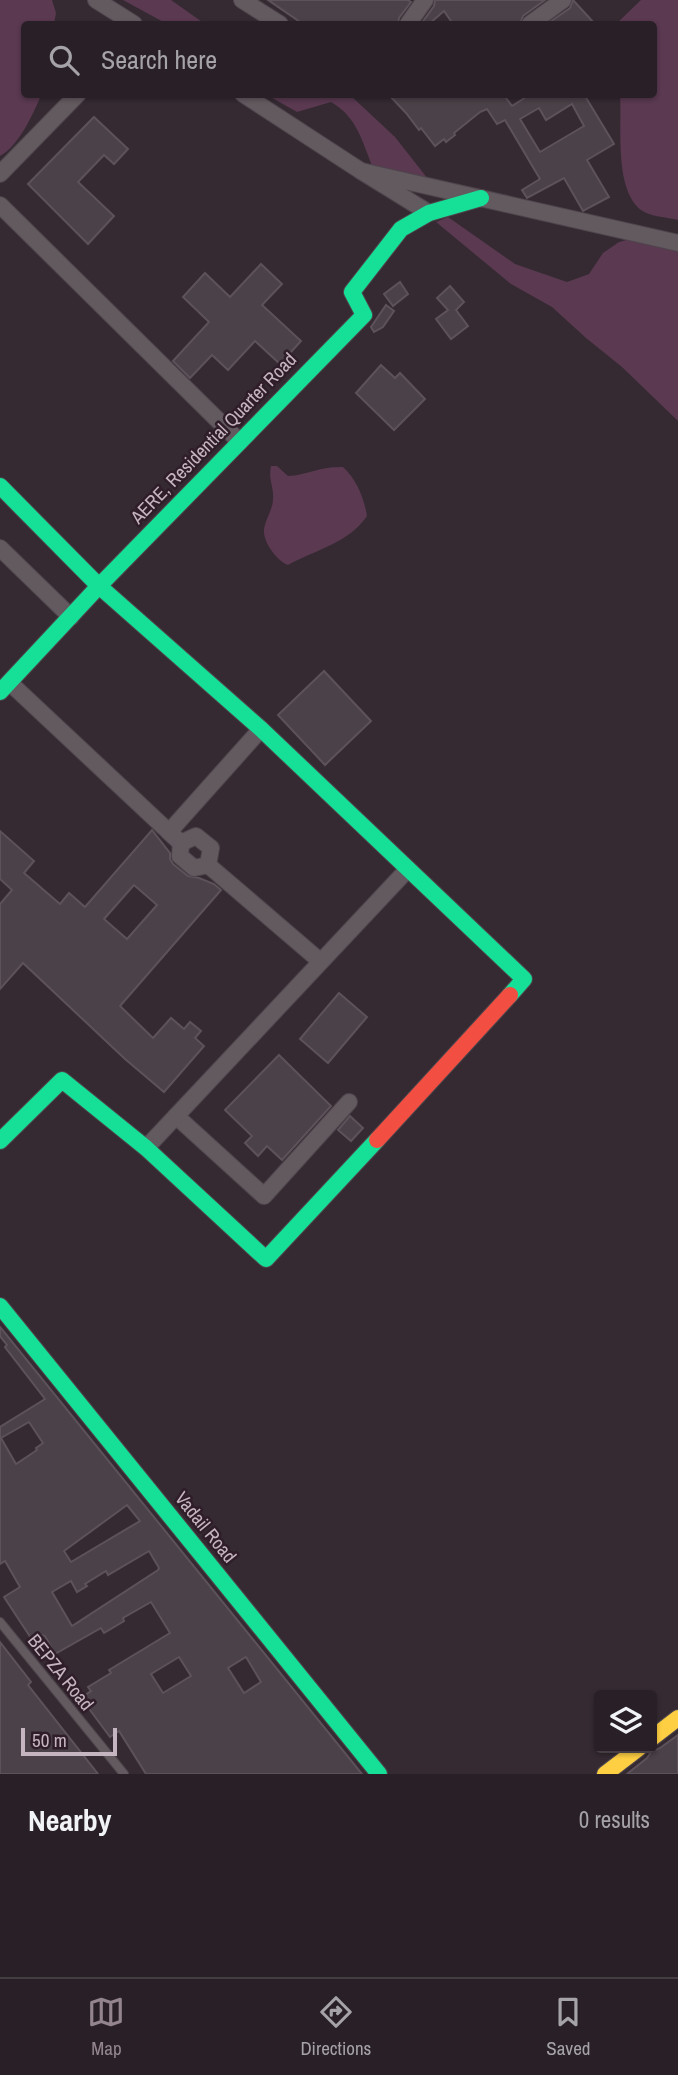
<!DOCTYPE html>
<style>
body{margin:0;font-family:"Archivo Narrow",sans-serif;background:#342d32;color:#f1f3f6}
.controls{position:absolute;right:21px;bottom:21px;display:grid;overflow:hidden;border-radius:7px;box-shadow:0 2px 5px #0004}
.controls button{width:63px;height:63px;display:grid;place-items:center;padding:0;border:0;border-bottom:2px solid #443e43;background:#282026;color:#f1f3f6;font:35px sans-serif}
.scale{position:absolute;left:21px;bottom:18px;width:96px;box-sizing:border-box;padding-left:7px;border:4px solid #c5b5c0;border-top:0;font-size:19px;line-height:24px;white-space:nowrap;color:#c5b5c0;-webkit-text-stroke:5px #2f1e2a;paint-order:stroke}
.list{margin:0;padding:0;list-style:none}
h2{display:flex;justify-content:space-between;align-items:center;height:91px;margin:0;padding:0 28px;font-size:30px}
h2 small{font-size:23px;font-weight:400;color:#a5a3a7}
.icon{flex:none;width:38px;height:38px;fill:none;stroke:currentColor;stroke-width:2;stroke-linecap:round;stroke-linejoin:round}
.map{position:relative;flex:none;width:678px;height:1774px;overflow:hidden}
.search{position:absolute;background:#282026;box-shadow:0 2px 5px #0004;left:21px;right:21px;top:21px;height:77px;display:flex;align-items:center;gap:18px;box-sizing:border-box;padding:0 24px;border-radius:7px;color:#a5a3a7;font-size:26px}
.sheet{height:203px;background:#282026}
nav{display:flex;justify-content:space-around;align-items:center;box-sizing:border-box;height:98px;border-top:2px solid #443e43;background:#282026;font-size:19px;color:#a5a3a7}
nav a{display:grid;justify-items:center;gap:4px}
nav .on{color:#93848e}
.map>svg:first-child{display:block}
.water{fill:#5a3951}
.building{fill:#4b4148;stroke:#5d525a;stroke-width:2;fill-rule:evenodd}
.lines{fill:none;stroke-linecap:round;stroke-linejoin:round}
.lane-casing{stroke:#4e464c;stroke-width:10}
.street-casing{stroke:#4e464c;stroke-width:18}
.fast-casing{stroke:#4e464c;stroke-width:18}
.slow-casing{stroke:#4e464c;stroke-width:18}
.jam-casing{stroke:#4e464c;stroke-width:18}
.lane{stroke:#635a60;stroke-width:8}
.street{stroke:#635a60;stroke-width:16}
.fast{stroke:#16e098;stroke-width:16}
.slow{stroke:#ffcf43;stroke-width:16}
.jam{stroke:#f24e42;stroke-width:16}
.labels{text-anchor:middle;stroke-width:5;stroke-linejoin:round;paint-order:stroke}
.street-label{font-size:19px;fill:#c5b5c0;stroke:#2f1e2a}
</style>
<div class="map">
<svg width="678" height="1774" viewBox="0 0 678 1774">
<rect width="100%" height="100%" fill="#352a32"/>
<g class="water">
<path d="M0 0H52L56 13 54 24H24V94L41 95C34 113 18 147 0 156Z"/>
<polygon points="123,0 171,0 205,24 167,24"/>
<path d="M641 0H678V220C667 217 650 217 641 210 614 189 622 126 620 95L654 94V24H616Z"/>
<path d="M267 95H350L395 137 428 179 373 168C362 141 357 117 331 102L297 112Z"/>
<polygon points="448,217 515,264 567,282 589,274 603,253 619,242 630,239 678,249 678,421 622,367 586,338 552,307 511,284 436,222"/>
<path d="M271 466H277L288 476C307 475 321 466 343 467 357 480 364 498 367 516 349 543 315 550 288 565 277 561 263 542 264 530 265 520 273 509 273 499 274 486 268 480 271 466Z"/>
</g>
<g class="building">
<polygon points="268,0 408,0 411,2 399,18 398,24 303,24"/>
<polygon points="435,0 545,0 523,16 520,24 453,24 444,11 429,24 421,24 434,6"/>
<polygon points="573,0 595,24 547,24 570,8"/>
<path d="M388 94H503L512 106 531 94H588L585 96 614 144 587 160 609 197 583 211 564 178 527 198 522 190 540 179 505 120 497 124 487 109 480 112 454 133 455 135 446 142 444 139 435 146 421 128 419 130 406 113ZM572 104 584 126 540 152 520 119 539 108 546 120Z"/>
<polygon points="94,117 128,149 114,164 104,155 78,182 114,216 88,244 28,184"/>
<polygon points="261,264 282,284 262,305 301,341 280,364 255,341 228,370 212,355 190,378 173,361 209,322 183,297 205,273 230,297"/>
<polygon points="400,282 408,294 393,306 384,294"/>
<polygon points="450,286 464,302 456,310 468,326 451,339 436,319 448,310 437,298"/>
<polygon points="386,305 394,311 383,327 374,332 371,327"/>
<polygon points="381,365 395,378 400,373 425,399 394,430 356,393"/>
<polygon points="324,671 371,721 325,765 278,715"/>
<path d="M152 830 170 853V859L173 864 188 876 199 878 214 884 221 890 120 1006 153 1038 171 1018 184 1029 190 1022 201 1031 195 1038 204 1046 164 1092 125 1059 23 963 0 989V904L12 890 0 879V831L34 861 24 873 60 904 69 893 85 907ZM134 885 157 905 127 939 104 919Z"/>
<polygon points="339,993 367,1017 328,1063 300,1039"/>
<polygon points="279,1055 331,1106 282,1160 267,1146 258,1156 245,1143 252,1136 225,1110"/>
<polygon points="350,1116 363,1128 351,1141 338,1130"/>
<path d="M0 1327 362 1774H146L119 1731 110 1737 81 1698 91 1691 88 1687 111 1673 109 1670 170 1633 151 1602 123 1618 124 1621 104 1633 101 1628 55 1654 45 1636 42 1635 33 1641 4 1597 20 1587 5 1561 0 1564V1427L45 1399 5 1347 7 1345 0 1336ZM29 1422 43 1443 36 1448 37 1450 16 1464 1 1438ZM127 1505 140 1521 71 1562 64 1551ZM149 1551 159 1568 158 1570 72 1626 52 1592 71 1581 77 1592 87 1586 85 1584 106 1571 108 1575ZM179 1657 191 1676 163 1693 151 1674ZM246 1657 261 1682 244 1693 228 1668Z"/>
<polygon points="0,1642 31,1682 28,1685 98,1774 0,1774"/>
<polygon points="678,1735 678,1774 627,1774 647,1758 651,1752 660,1748"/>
</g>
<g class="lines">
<g class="lane-casing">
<polyline id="lane" points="0,1622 124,1774"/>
</g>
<g class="street-casing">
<g id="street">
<polyline points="96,0 134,24"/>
<polyline points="242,0 280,24"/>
<polyline points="408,24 425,0"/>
<polyline points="530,24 563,0"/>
<polyline points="243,94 361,171"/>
<polyline points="0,174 78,94"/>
<polyline points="0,205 240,442"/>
<polyline points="429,213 361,171 678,243"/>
<polyline points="0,548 71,617"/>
<polyline points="10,683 169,832"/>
<polyline points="261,729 169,832 181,843 196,836 211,848 208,865 320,961"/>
<polyline points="181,843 180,856 194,868 208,865"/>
<polyline points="176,1116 264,1196 349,1102"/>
<polyline points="146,1148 408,869"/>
</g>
</g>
<g class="fast-casing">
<g id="fast">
<polyline points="0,486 99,586 261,729 524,979 510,995"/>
<polyline points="0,692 99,586 364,315 352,292 401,229 429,213 481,198"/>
<polyline points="0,1141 62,1080 146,1148 266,1259 377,1140"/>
<polyline points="0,1306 379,1774"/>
</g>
</g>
<g class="slow-casing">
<g id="slow">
<polyline points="652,1738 678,1718"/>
<polyline points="605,1774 639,1748"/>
</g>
</g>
<g class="jam-casing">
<polyline id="jam" points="377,1140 510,995"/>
</g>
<use href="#lane" class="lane"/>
<use href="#street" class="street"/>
<use href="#fast" class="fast"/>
<use href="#slow" class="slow"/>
<use href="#jam" class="jam"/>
</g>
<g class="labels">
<g class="street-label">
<text transform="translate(213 438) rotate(-46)" y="7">AERE, Residential Quarter Road</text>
<text transform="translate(206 1527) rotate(51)" y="7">Vadail Road</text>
<text transform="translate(61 1672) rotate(51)" y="7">BEPZA Road</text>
</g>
</g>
</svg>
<div class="controls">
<button><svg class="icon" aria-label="layers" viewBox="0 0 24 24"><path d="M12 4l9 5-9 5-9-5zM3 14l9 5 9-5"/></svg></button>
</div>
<div class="scale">50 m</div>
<div class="search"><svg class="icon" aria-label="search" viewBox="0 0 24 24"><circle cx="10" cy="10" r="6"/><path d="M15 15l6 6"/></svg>Search here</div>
</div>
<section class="sheet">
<h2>Nearby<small>0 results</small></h2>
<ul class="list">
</ul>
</section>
<nav>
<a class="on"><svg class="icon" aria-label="map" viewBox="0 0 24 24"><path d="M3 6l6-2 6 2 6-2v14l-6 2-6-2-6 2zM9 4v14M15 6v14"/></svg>Map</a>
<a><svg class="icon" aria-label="directions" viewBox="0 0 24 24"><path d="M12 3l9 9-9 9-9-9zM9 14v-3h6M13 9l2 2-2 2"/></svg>Directions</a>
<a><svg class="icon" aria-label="saved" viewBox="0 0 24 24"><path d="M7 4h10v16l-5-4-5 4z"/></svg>Saved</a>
</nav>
